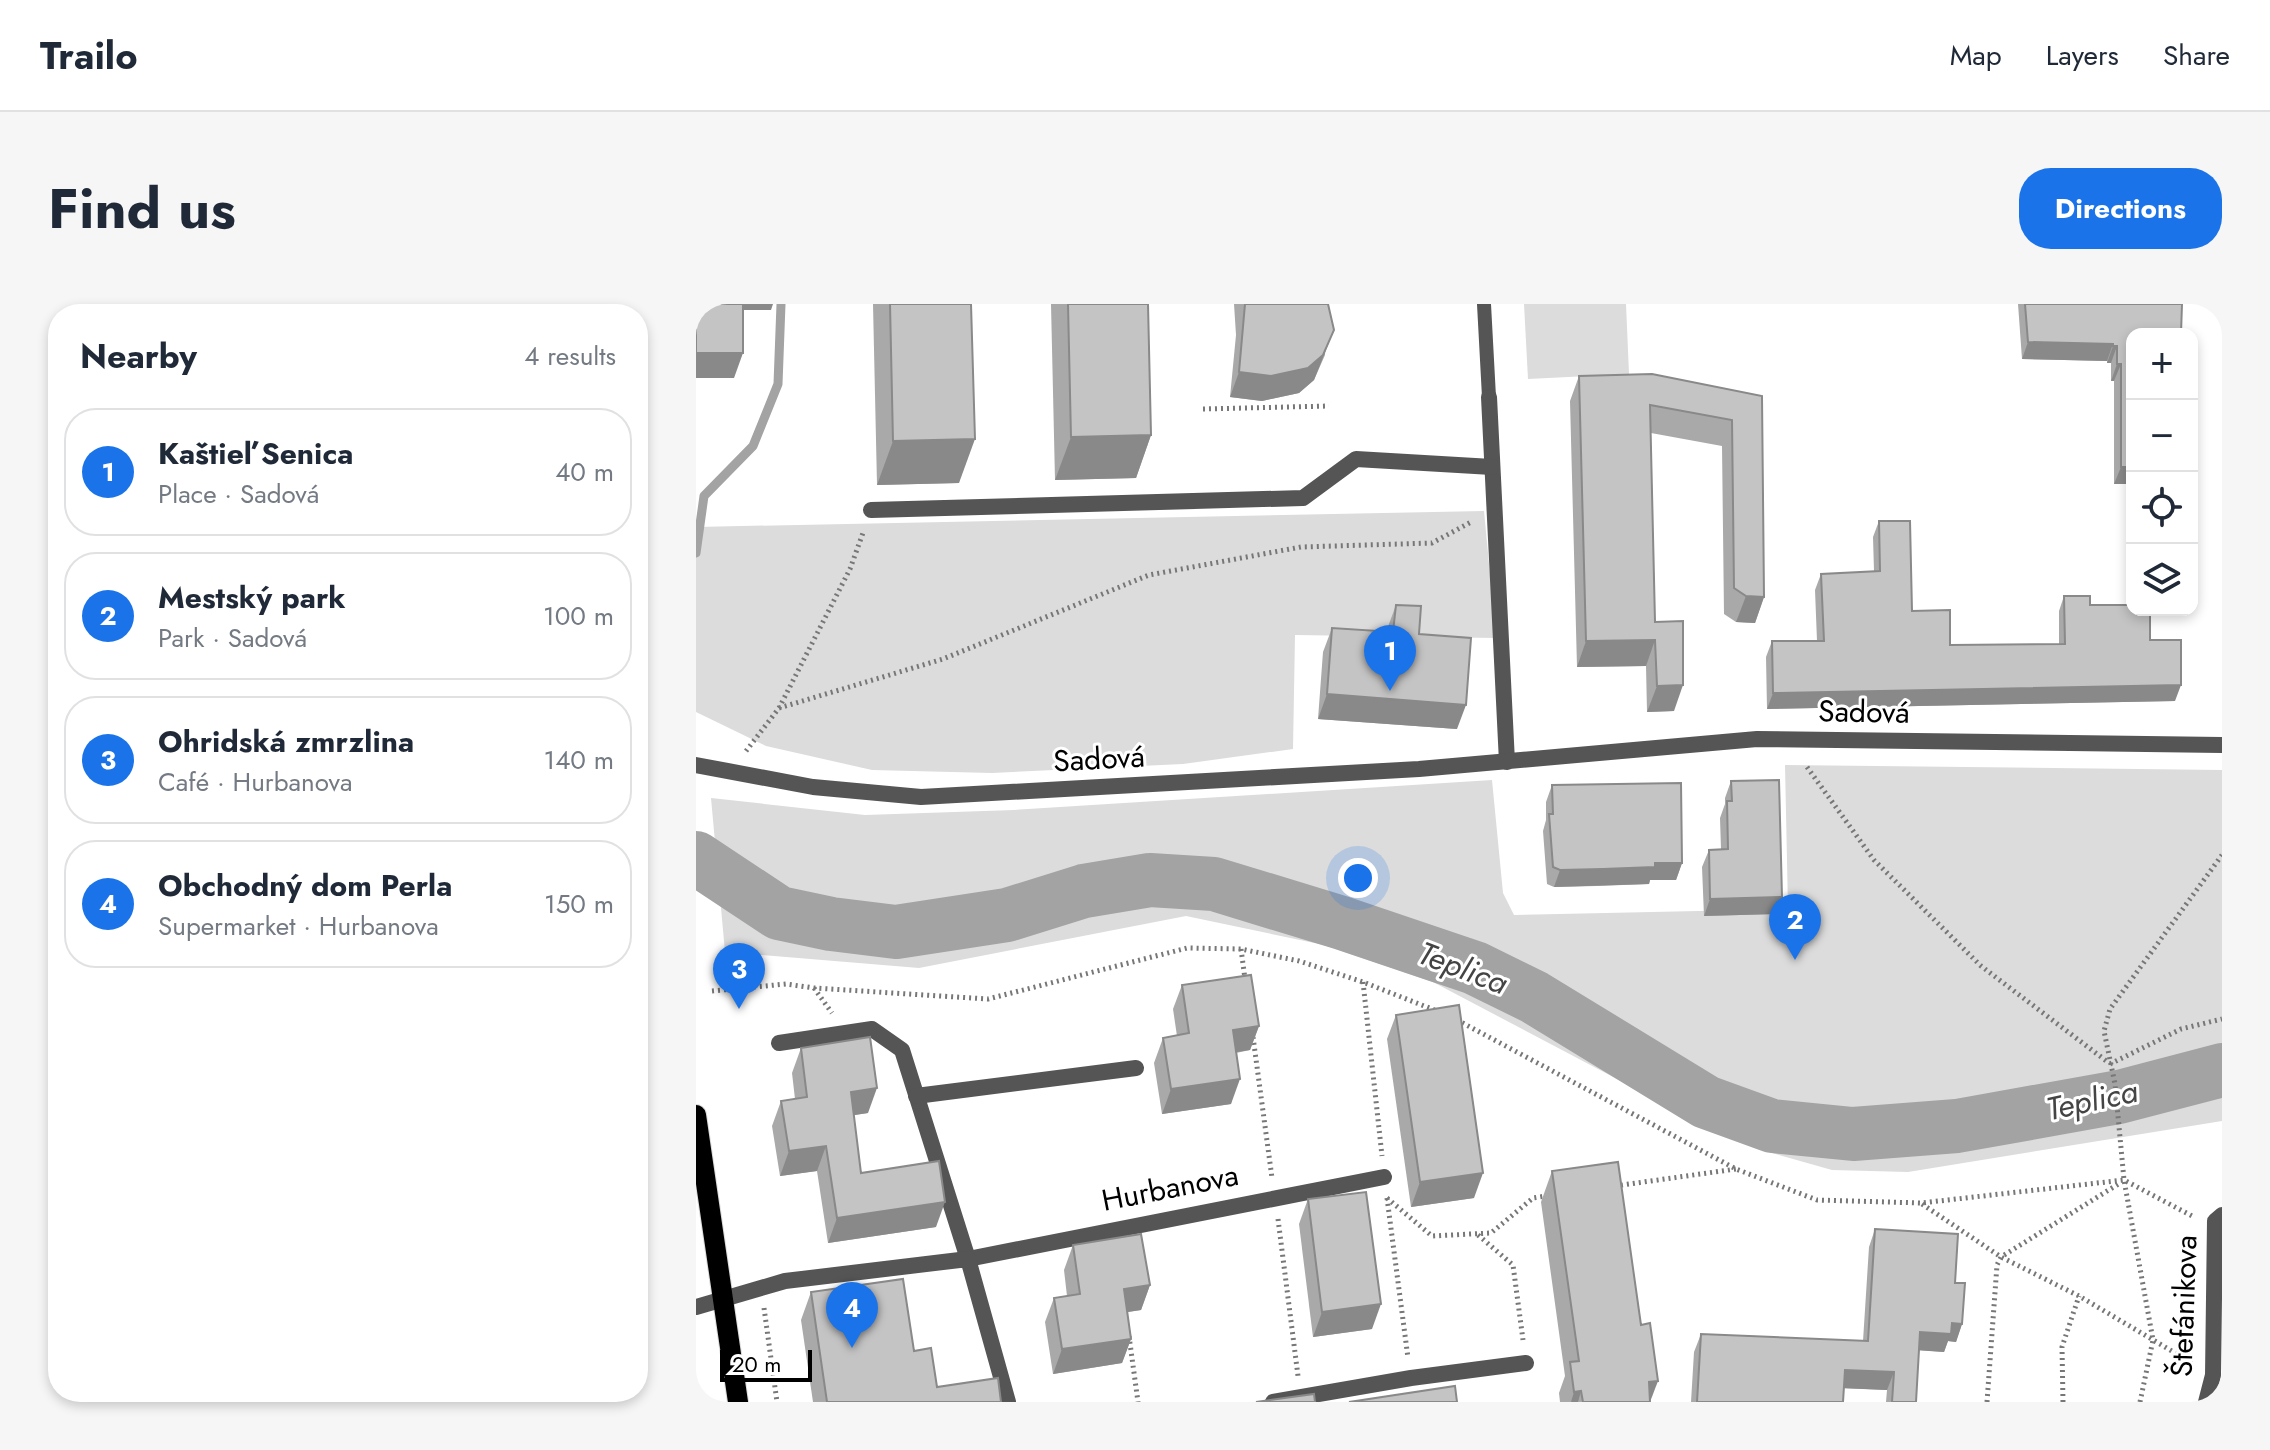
<!DOCTYPE html>
<meta charset="utf-8">
<style>
body{margin:0;font-family:Jost,sans-serif;background:#f6f6f7;color:#1f2937}
.controls{position:absolute;right:24px;top:24px;display:grid;overflow:hidden;border-radius:16px;box-shadow:0 4px 12px #0003}
.controls button{width:72px;height:72px;display:grid;place-items:center;padding:0;border:0;border-bottom:2px solid #e0e1e3;background:#fff;color:#1f2937;font:40px sans-serif}
.scale{position:absolute;left:24px;bottom:20px;width:92px;box-sizing:border-box;padding-left:8px;border:4px solid #000;border-top:0;font-size:22px;line-height:28px;white-space:nowrap;color:#000;-webkit-text-stroke:6px #fff;paint-order:stroke}
.you{position:absolute;left:662px;top:574px;width:28px;height:28px;margin:-20px;border:6px solid #fff;border-radius:50%;background:#1a73e8;box-shadow:0 0 0 12px #1a73e833}
.badge{display:grid;place-items:center;width:52px;height:52px;border-radius:50%;background:#1a73e8;color:#fff;font-size:26px;font-weight:700}
.pin{position:absolute;translate:-50% -66px;filter:drop-shadow(0 2px 4px #0008)}
.pin::after{content:'';position:absolute;top:42px;width:28px;height:24px;background:inherit;clip-path:polygon(0 0,100% 0,50% 100%)}
.list{margin:0;padding:0;list-style:none}
h2{display:flex;justify-content:space-between;align-items:center;height:104px;margin:0;padding:0 32px;font-size:34px}
h2 small{font-size:26px;font-weight:400;color:#747a83}
.list li{display:grid;grid-template-columns:52px 1fr auto;gap:24px;align-items:center;box-sizing:border-box;height:128px;margin:0 16px 16px;padding:0 16px;border:2px solid #e0e1e3;border-radius:32px}
.list b{display:block;font-size:30px;white-space:nowrap}
.list p{margin:0;font-size:26px;white-space:nowrap;color:#747a83}
.list em{font-size:26px;font-style:normal;color:#747a83}
.icon{flex:none;width:44px;height:44px;fill:none;stroke:currentColor;stroke-width:2;stroke-linecap:round;stroke-linejoin:round}
.map{position:relative;flex:none;width:1526px;height:1098px;overflow:hidden;border-radius:32px}
header{display:flex;align-items:center;gap:48px;box-sizing:border-box;height:112px;padding:0 40px;background:#fff;border-bottom:2px solid #e0e1e3}
header strong{font-size:38px}
nav{display:flex;gap:44px;margin-inline-start:auto;font-size:28px}
.intro{display:flex;align-items:center;justify-content:space-between;box-sizing:border-box;height:192px;padding:0 48px}
h1{margin:0;font-size:56px}
.button{padding:20px 36px;border-radius:32px;background:#1a73e8;color:#fff;font-size:28px;font-weight:700}
main{display:flex;gap:48px;padding:0 48px}
aside{flex:1;background:#fff;border-radius:32px;box-shadow:0 4px 12px #0003}
.map>svg:first-child{display:block}
.green{fill:#dcdcdc}
.lines{fill:none;stroke-linecap:round;stroke-linejoin:round}
.stream{stroke:#a3a3a3;stroke-width:9}
.river{stroke:#a3a3a3;stroke-width:54}
.primary-casing{stroke:#dbdbdb;stroke-width:22}
.path{stroke:#777;stroke-width:5;stroke-dasharray:2 4;stroke-linecap:butt}
.service{stroke:#555;stroke-width:14}
.minor{stroke:#555;stroke-width:16}
.primary{stroke:#000;stroke-width:20}
.wall{fill:#a9a9a9}
.shaded-wall{fill:#898989}
.building{fill:#c4c4c4;stroke:#898989;stroke-width:2}
.labels{text-anchor:middle;stroke-width:6;stroke-linejoin:round;paint-order:stroke}
.street-label{font-size:30px;fill:#000;stroke:#fff}
.water-label{font-size:32px;font-style:italic;fill:#444;stroke:#fff}
</style>
<header>
<strong>Trailo</strong>
<nav><a>Map</a><a>Layers</a><a>Share</a></nav>
</header>
<div class="intro"><h1>Find us</h1><a class="button">Directions</a></div>
<main>
<aside>
<h2>Nearby<small>4 results</small></h2>
<ul class="list">
<li><span class="badge">1</span><div><b>Kaštieľ Senica</b><p>Place · Sadová</p></div><em>40 m</em></li>
<li><span class="badge">2</span><div><b>Mestský park</b><p>Park · Sadová</p></div><em>100 m</em></li>
<li><span class="badge">3</span><div><b>Ohridská zmrzlina</b><p>Café · Hurbanova</p></div><em>140 m</em></li>
<li><span class="badge">4</span><div><b>Obchodný dom Perla</b><p>Supermarket · Hurbanova</p></div><em>150 m</em></li>
</ul>
</aside>
<div class="map">
<svg width="1526" height="1098" viewBox="0 0 1526 1098">
<rect width="100%" height="100%" fill="#fff"/>
<g class="green">
<polygon points="828,0 930,0 933,70 832,75"/>
<polygon points="788,207 800,334 599,331 597,445 487,460 296,469 176,466 70,442 0,408 0,223"/>
<polygon points="1089,461 1526,466 1526,817 1212,868 1136,866 1062,845 993,813 737,678 628,641 490,612 223,664 29,648 15,494 169,511 318,506 796,476 807,589 818,611 1092,605"/>
</g>
<g class="lines">
<polyline class="stream" points="0,249 8,192 57,142 82,80 85,0"/>
<polyline class="river" points="0,554 83,609 135,620 200,628 311,611 388,587 454,576 518,580 646,619 779,664 838,693 1010,798 1076,822 1157,830 1261,822 1423,793 1526,766"/>
<g class="primary-casing">
<polyline id="primary" points="0,811 42,1098"/>
</g>
<g class="path">
<polyline points="507,105 633,102"/>
<polyline points="83,404 247,355 453,271 605,243 736,239 777,217"/>
<polyline points="50,447 83,404 154,265 168,226"/>
<polyline points="1111,463 1178,556 1285,662 1413,759"/>
<polyline points="545,645 549,675"/>
<polyline points="667,678 686,852"/>
<polyline points="118,684 136,709"/>
<polyline points="16,687 90,680 118,684 292,695 491,644 545,645 603,657 667,678 741,707"/>
<polyline points="761,716 1040,865 1121,896 1225,899 1428,876 1498,913"/>
<polyline points="557,733 576,874"/>
<polyline points="1414,760 1485,725 1526,715"/>
<polyline points="919,882 1040,865"/>
<polyline points="691,894 712,1054"/>
<polyline points="691,894 736,932 795,929 837,894 850,892"/>
<polyline points="1226,900 1305,953 1383,992 1496,1059"/>
<polyline points="582,915 602,1072"/>
<polyline points="782,931 817,961 827,1036"/>
<polyline points="68,1004 81,1098"/>
<polyline points="433,1032 442,1098"/>
<polyline points="1291,1098 1301,961 1305,953 1424,879"/>
<polyline points="1367,1098 1366,1043 1383,992"/>
<polyline points="1444,1098 1457,1036 1428,876 1419,780 1408,727 1414,705 1526,551"/>
</g>
<polyline class="service" points="788,0 793,93"/>
<g class="minor">
<polyline points="793,93 811,458"/>
<polyline points="175,206 607,194 660,155 796,163"/>
<polyline points="0,461 117,483 225,493 723,465 1061,435 1526,441"/>
<polyline points="83,739 176,725 206,746 272,955 688,873"/>
<polyline points="220,792 440,764"/>
<polyline points="0,1003 89,977 272,955 312,1098"/>
<polyline points="577,1098 715,1074 830,1059"/>
<polyline points="1510,1098 1517,1071 1519,917 1526,911"/>
</g>
<use href="#primary" class="primary"/>
</g>
<g class="wall">
<polygon points="177,0 275,0 263,179 181,181"/>
<polygon points="355,0 452,0 455,131 440,174 359,176"/>
<polygon points="538,0 632,0 629,51 618,76 603,89 566,97 534,93 540,31"/>
<polygon points="1322,0 1486,0 1436,180 1418,180 1418,77 1415,77 1415,59 1411,59 1411,57 1326,55"/>
<polygon points="883,72 1066,92 1068,293 1059,319 1040,318 1028,310 1026,142 955,129 959,318 978,407 951,408 950,362 881,363 874,97"/>
<polygon points="1183,217 1216,307 1254,341 1363,340 1363,307 1368,292 1394,301 1454,336 1479,397 1071,405 1070,353 1076,337 1121,337 1119,286 1125,270 1178,267 1177,233"/>
<polygon points="700,301 723,330 761,425 622,415 627,348 636,324 690,328"/>
<polygon points="1035,477 1080,610 1008,612 1006,563 1013,546 1025,545 1024,514 1029,500 1029,494"/>
<polygon points="856,481 986,559 980,576 954,576 953,580 901,582 858,583 851,580 847,527 850,516 850,498"/>
<polygon points="486,681 563,722 554,746 540,749 535,800 466,810 458,759 467,734 481,732 477,705"/>
<polygon points="700,711 778,894 715,903 691,735"/>
<polygon points="105,744 172,809 158,811 165,869 240,923 132,939 121,867 84,872 76,822 85,797 99,795 96,769"/>
<polygon points="856,867 954,1098 864,1098 863,1089 869,1072 845,898"/>
<polygon points="612,895 676,1025 617,1033 603,920"/>
<polygon points="1179,925 1259,979 1266,1020 1260,1038 1252,1037 1248,1048 1223,1046 1220,1098 1190,1098 1191,1086 1148,1084 1147,1098 995,1098 998,1048 1005,1030 1167,1037 1173,943"/>
<polygon points="377,941 454,981 445,1006 431,1008 435,1035 426,1059 357,1070 349,1018 358,994 371,992 368,966"/>
<polygon points="115,988 218,1047 241,1083 305,1098 117,1098 105,1016"/>
</g>
<g class="shaded-wall">
<polygon points="40,0 77,0 75,6 38,6"/>
<polygon points="638,26 618,76 603,89 566,97 534,93 543,68"/>
<polygon points="1332,38 1417,40 1411,57 1326,55"/>
<polygon points="1417,42 1421,42 1415,59 1411,59"/>
<polygon points="0,49 47,49 38,74 0,74"/>
<polygon points="1421,60 1425,60 1418,77 1415,77"/>
<polygon points="455,131 440,174 359,176 375,133"/>
<polygon points="279,135 263,179 181,181 197,137"/>
<polygon points="1425,163 1436,163 1436,180 1418,180"/>
<polygon points="1050,292 1068,293 1059,319 1040,318"/>
<polygon points="959,336 950,362 881,363 890,337"/>
<polygon points="987,381 978,407 951,408 961,382"/>
<polygon points="1485,381 1479,397 1071,405 1077,389"/>
<polygon points="631,390 770,401 761,425 622,415"/>
<polygon points="959,559 986,559 980,576 954,576 953,580 858,583 864,566"/>
<polygon points="1086,593 1080,610 1008,612 1014,595"/>
<polygon points="563,722 554,746 528,750 537,726"/>
<polygon points="544,775 535,800 466,810 475,785"/>
<polygon points="181,784 172,809 146,813 155,788"/>
<polygon points="130,842 121,867 84,872 93,847"/>
<polygon points="787,869 778,894 715,903 724,878"/>
<polygon points="249,898 240,923 132,939 141,914"/>
<polygon points="454,981 445,1006 419,1010 428,985"/>
<polygon points="685,1000 676,1025 617,1033 626,1008"/>
<polygon points="1256,1019 1266,1020 1260,1038 1252,1037 1248,1048 1218,1046 1224,1028"/>
<polygon points="435,1035 426,1059 357,1070 366,1045"/>
<polygon points="1149,1066 1198,1068 1191,1086 1142,1084"/>
<polygon points="962,1077 954,1098 953,1078"/>
<polygon points="885,1087 882,1098 875,1098 878,1088"/>
</g>
<g class="building">
<rect x="0" y="0" width="47" height="49"/>
<polygon points="194,0 275,0 279,135 197,137"/>
<polygon points="372,0 452,0 455,131 375,133"/>
<polygon points="549,0 632,0 638,26 627,51 612,64 575,72 543,68"/>
<polygon points="1329,0 1486,0 1485,30 1436,30 1436,163 1425,163 1425,60 1421,60 1421,42 1417,42 1417,40 1332,38"/>
<polygon points="956,70 1066,92 1068,293 1050,292 1038,284 1036,116 954,101 959,318 987,317 987,381 961,382 959,336 890,337 883,72"/>
<polygon points="1183,217 1214,217 1216,307 1254,306 1254,341 1369,340 1368,292 1394,292 1394,301 1436,301 1436,306 1454,306 1454,336 1485,336 1485,381 1077,389 1076,337 1128,337 1125,270 1184,267"/>
<polygon points="700,301 725,302 723,330 775,334 770,401 631,390 636,324 697,328"/>
<polygon points="1083,476 1086,593 1014,595 1013,546 1032,545 1031,497 1036,497 1035,477"/>
<polygon points="985,479 986,559 959,559 959,563 907,565 864,566 857,563 853,510 857,510 856,481"/>
<polygon points="555,671 563,722 537,726 544,775 475,785 467,734 493,729 486,681"/>
<polygon points="763,701 787,869 724,878 700,711"/>
<polygon points="174,733 181,784 155,788 165,869 243,857 249,898 141,914 130,842 93,847 85,797 111,793 105,744"/>
<polygon points="922,858 945,1021 954,1019 962,1077 953,1078 954,1098 887,1098 885,1087 878,1088 874,1058 883,1057 856,867"/>
<polygon points="670,888 685,1000 626,1008 612,895"/>
<polygon points="1179,925 1262,930 1259,979 1269,979 1266,1020 1256,1019 1255,1030 1224,1028 1220,1098 1196,1098 1198,1068 1149,1066 1147,1098 1001,1098 1005,1030 1172,1037"/>
<polygon points="445,930 454,981 428,985 435,1035 366,1045 358,994 384,990 377,941"/>
<polygon points="207,975 218,1047 235,1044 241,1083 302,1074 305,1098 131,1098 115,988"/>
<polygon points="759,1082 761,1098 653,1098"/>
<polygon points="618,1090 619,1098 560,1098"/>
</g>
<g class="labels">
<g class="street-label">
<text transform="translate(1168 408) rotate(1)" y="10">Sadová</text>
<text transform="translate(403 455) rotate(-3)" y="10">Sadová</text>
<text transform="translate(474 884) rotate(-11)" y="10">Hurbanova</text>
<text transform="translate(1488 1002) rotate(-88)" y="10">Štefánikova</text>
</g>
<g class="water-label">
<text transform="translate(767 664) rotate(21)" y="11">Teplica</text>
<text transform="translate(1396 796) rotate(-12)" y="11">Teplica</text>
</g>
</g>
</svg>
<div class="controls">
<button>+</button>
<button>−</button>
<button><svg class="icon" aria-label="locate" viewBox="0 0 24 24"><circle cx="12" cy="12" r="6"/><path d="M12 2v4M12 18v4M2 12h4M18 12h4"/></svg></button>
<button><svg class="icon" aria-label="layers" viewBox="0 0 24 24"><path d="M12 4l9 5-9 5-9-5zM3 14l9 5 9-5"/></svg></button>
</div>
<div class="scale">20 m</div>
<div class="you"></div>
<div class="pin badge" style="left:694px;top:387px">1</div>
<div class="pin badge" style="left:1099px;top:656px">2</div>
<div class="pin badge" style="left:43px;top:705px">3</div>
<div class="pin badge" style="left:156px;top:1044px">4</div>
</div>
</main>
